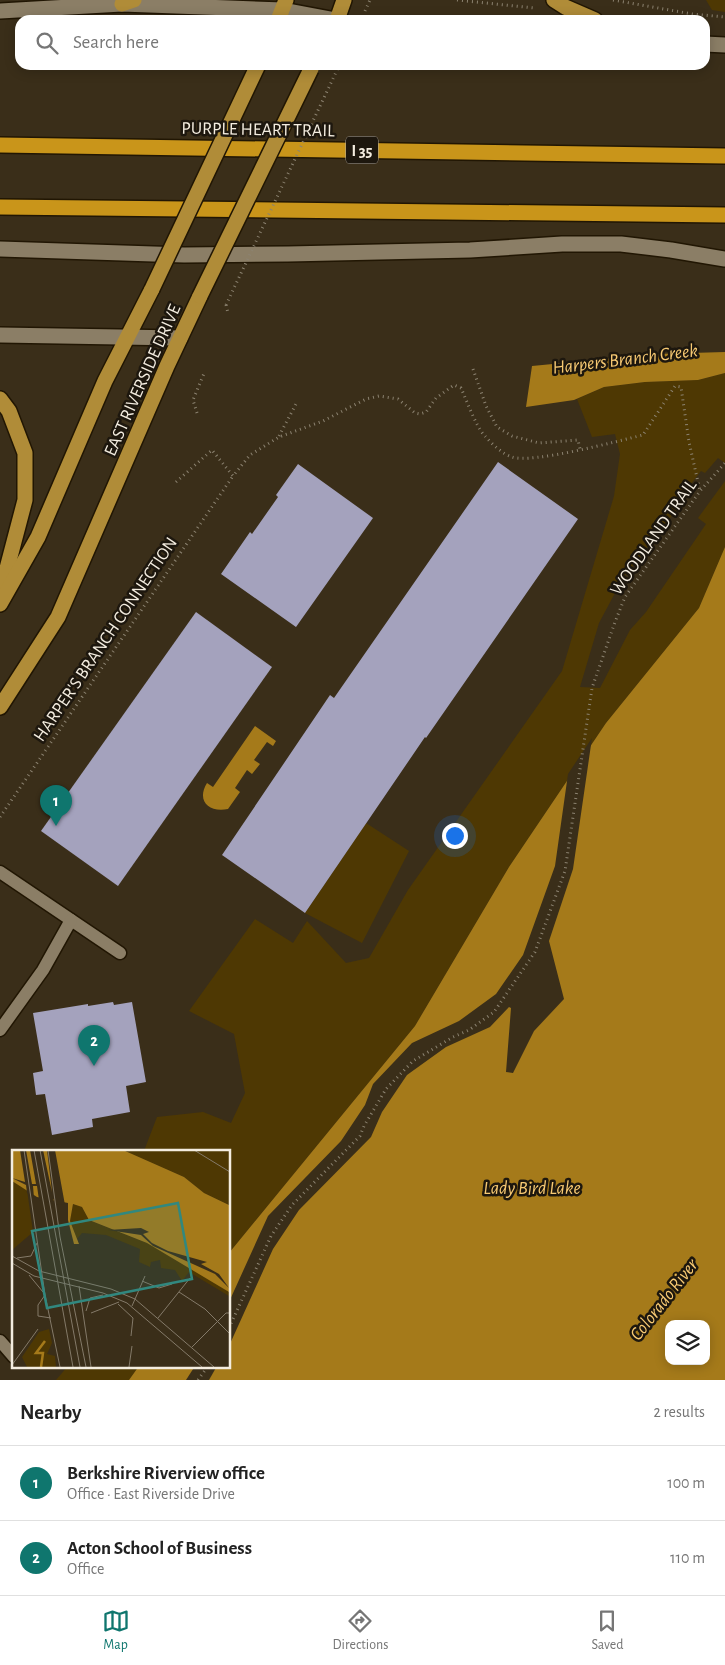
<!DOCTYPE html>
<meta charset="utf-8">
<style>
body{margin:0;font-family:"Alegreya Sans",sans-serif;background:#f2f2f2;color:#222}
.controls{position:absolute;right:15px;bottom:15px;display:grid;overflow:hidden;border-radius:10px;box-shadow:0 2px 12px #0003}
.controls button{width:45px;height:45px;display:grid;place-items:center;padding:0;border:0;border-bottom:1px solid #e0e0e0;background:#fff;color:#222;font:25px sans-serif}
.you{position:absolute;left:454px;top:835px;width:18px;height:18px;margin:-12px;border:4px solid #fff;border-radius:50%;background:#1a73e8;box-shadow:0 0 0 8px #1a73e833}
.badge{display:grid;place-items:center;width:32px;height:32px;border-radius:50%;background:#0f766e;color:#fff;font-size:16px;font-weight:700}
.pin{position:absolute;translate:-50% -41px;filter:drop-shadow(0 1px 2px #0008)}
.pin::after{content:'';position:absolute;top:26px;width:18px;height:15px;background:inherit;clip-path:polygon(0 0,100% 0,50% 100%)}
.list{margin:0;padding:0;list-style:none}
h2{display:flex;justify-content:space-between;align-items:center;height:65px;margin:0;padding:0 20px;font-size:21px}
h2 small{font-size:16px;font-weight:400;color:#767676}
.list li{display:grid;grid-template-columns:32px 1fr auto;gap:15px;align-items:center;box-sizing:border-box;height:75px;padding:0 20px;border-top:1px solid #e0e0e0}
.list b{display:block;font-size:19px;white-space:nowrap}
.list p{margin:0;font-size:16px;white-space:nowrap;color:#767676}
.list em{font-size:16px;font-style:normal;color:#767676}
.icon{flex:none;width:28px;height:28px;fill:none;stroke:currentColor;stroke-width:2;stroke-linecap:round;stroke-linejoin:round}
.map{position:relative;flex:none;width:725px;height:1380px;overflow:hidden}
.search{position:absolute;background:#fff;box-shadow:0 2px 12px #0003;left:15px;right:15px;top:15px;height:55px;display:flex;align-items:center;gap:12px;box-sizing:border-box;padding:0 18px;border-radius:15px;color:#767676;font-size:19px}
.sheet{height:215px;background:#fff}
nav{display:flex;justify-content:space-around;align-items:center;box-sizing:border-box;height:70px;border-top:1px solid #e0e0e0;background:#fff;font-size:14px;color:#767676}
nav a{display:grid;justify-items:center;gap:2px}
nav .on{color:#0f766e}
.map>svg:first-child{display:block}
.green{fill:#4e3803}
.water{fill:#a57a1a;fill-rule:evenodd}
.pier{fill:#3a2e19}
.building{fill:#a4a2bd}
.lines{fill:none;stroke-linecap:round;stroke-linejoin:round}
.service-casing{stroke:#211603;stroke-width:15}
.secondary-casing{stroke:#211603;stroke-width:18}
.primary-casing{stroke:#211603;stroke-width:18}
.motorway-casing{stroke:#211603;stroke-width:18}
.path{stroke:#8c8371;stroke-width:3;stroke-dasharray:1 4;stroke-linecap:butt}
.service{stroke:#8b7e66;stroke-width:12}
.secondary{stroke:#8b7e66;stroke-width:15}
.primary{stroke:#b08c38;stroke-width:15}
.motorway{stroke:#c9951a;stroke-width:15}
.primary-bridge-casing{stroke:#211603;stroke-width:18;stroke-linecap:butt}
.path-bridge{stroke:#8c8371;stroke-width:3;stroke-dasharray:1 4;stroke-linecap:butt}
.primary-bridge{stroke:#b08c38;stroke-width:15}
.labels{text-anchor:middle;stroke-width:5;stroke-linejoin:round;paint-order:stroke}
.shield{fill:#1d170e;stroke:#b4ada1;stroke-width:1}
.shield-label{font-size:16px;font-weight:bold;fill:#f4ede0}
.street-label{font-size:18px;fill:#f4ede0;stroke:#1d170e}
.water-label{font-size:19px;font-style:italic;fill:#f8ca73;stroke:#1d170e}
.inset-river{fill:none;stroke:#a57a1a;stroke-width:2.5}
.inset-road{fill:none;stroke:#847a69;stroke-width:1}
.view{fill:#31887f;fill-opacity:0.15;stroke:#31887f;stroke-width:2.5}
.inset-edge{fill:none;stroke:#f4ede0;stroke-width:2.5}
</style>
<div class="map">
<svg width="725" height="1380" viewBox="0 0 725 1380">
<rect width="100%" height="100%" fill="#3a2e19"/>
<g class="green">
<polygon points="706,0 725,0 725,12 712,10"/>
<polygon points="725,373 725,463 718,458 705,473 701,471 691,484 692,490 623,578 599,623 580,687 600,688 630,630 646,612 706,524 698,518 725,481 725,547 699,608 606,723 509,867 415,1026 229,1253 229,1151 144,1151 157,1117 203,1112 231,1123 245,1093 234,1034 189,1011 255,919 293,943 307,921 346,963 369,958 408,890 562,671 614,496 620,454 615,434 592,437 577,399 604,387 645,382 698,380"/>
<polygon points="366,823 409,851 362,943 305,913"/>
<polygon points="68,1366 139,1366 129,1380 56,1380"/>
</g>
<g class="water">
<polygon points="725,352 725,373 698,380 645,382 604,387 574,400 526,407 532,366 656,354"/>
<path d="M725 547V1380H129L139 1366H229V1253L415 1026 509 867 606 723 699 608ZM669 1324H706V1361H669Z"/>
<path d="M255 726 276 741 273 746 267 742 254 760 260 764 252 774 247 770 235 788 240 792 228 809C209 813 196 801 207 783L213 787Z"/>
</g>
<g class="pier">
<polygon points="592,738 573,869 549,941 564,999 534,1031 513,1073 506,1072 511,1008 509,1007 490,1027 446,1047 407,1075 382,1112 371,1137 299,1210 273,1249 229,1346 229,1302 268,1216 341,1141 365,1105 373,1084 412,1043 459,1021 496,994 523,955 555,866 568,774"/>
<polygon points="195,1366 217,1366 209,1380 186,1380"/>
</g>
<g class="building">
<polygon points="498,462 578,519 426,738 425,737 305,913 222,855 330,695 334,698"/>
<polygon points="298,464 373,518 296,627 221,574 250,532 252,534 278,497 276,495"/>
<polygon points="196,612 272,667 118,886 41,831"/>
<polygon points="113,1002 114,1005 132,1002 146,1082 126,1086 130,1112 92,1119 93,1127 52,1135 45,1094 36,1095 33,1073 43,1071 33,1013 88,1004 88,1006"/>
</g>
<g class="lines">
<g class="service-casing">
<g id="service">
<polyline points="0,872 120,953"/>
<polyline points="0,1030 43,970 71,920"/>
<polyline points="0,1341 14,1357"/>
</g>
</g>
<g class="secondary-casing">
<g id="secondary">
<polyline points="0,11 122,4 283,10 336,20"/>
<polyline points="705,44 725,45"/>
<polyline points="0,249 184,255 288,254 470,250 562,244 621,244 671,250 725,259"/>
<polyline points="0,335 180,338"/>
</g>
</g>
<g class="primary-casing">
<g id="primary">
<polyline points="554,0 565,7 595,20"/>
<polyline points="122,4 134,0"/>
<polyline points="278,20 286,0"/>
<polyline points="337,20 344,0"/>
<polyline points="0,399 9,411 25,453 25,500 1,591"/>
<polyline points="0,604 38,537 105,381 152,289"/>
<polyline points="0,707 58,617 167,366 200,296"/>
</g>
</g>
<g class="motorway-casing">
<g id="motorway">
<polyline points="0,145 725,156"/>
<polyline points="0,207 725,215"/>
</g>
</g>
<g class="path">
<polyline points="457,0 534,8"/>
<polyline points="613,0 692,14 725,17"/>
<polyline points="365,11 370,0"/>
<polyline points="338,68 339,65"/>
<polyline points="226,305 228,313"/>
<polyline points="473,369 486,406 497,427 512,436 539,443 578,440 580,449"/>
<polyline points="197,413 193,400 205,371"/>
<polyline points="279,436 296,404"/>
<path d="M176 482 212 450 233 476 250 455 279 437 323 421 366 399 379 396 398 399 415 413 420 414 426 412 436 398 454 385 461 388C467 401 476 427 485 436 491 443 502 454 512 457 532 464 618 441 643 435L675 386 681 387 689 442 700 491"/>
<polyline points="0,817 233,476"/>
<polyline points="229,1328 271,1236 292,1205 360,1136 364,1126 386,1089 413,1061 453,1037 469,1030 494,1012 535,952 565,871 592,688 615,622 625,597 700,491 725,463"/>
<polyline points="198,1380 208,1366"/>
</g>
<use href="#service" class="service"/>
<use href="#secondary" class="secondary"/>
<use href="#primary" class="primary"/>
<use href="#motorway" class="motorway"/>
<g class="primary-bridge-casing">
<g id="primary-bridge">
<polyline points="152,289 258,65"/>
<polyline points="200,296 311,69"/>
</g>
</g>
<polyline class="path-bridge" points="226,305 338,68"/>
<use href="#primary-bridge" class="primary-bridge"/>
</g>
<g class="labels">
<rect class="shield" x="346" y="136.5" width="32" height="27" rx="4"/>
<g class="shield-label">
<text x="362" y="156">I 35</text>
</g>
<g class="street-label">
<text transform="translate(258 129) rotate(1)" y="6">PURPLE HEART TRAIL</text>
<text transform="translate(142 380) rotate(-66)" y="6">EAST RIVERSIDE DRIVE</text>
<text transform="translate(653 537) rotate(-55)" y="6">WOODLAND TRAIL</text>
<text transform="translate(105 639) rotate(-56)" y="6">HARPER'S BRANCH CONNECTION</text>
</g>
<g class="water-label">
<text transform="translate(625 358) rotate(-7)" y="7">Harpers Branch Creek</text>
<text x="532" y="1194">Lady Bird Lake</text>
<text transform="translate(663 1299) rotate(-52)" y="7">Colorado River</text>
</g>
</g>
<g transform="translate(12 1150)">
<rect width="218" height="218" fill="#3a2e19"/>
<path d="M111 0H217V55L192 43 172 27ZM0 31 15 40 21 82 0 100ZM61 54 70 57 77 70 135 93 181 117 217 142V146L177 122 170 131 163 120 149 118 148 110 139 112 138 117 127 112 128 99 94 85 70 83 65 89 58 71ZM37 179 40 193 35 204 43 206 44 217H15L10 207 27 182Z" fill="#4e3803"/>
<path d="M0 0H111L172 27 192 43 217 55V142L135 93 77 70 70 57 61 54 58 71 67 94H62L56 70V53L25 47 0 31Z" fill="#a57a1a"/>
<path d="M8 0H14L20 34H24L18 0H31L40 42 35 0H43L53 55 44 54 41 49V54L27 50 25 36H21L22 48 15 43 14 35 0 28 13 32ZM129 78 137 82 131 84 140 93 156 101 195 112 189 114 207 124 217 138 203 124 141 96 129 85 96 80Z" fill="#3a2e19"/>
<path class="inset-river" d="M29 217 31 203H24L33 191"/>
<path class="inset-road" d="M12 0 33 145 48 217M22 0 61 217M28 0 68 217M36 0 48 87 74 217M182 0 218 22M0 106 27 121 99 139 123 149 202 217M5 108 19 106 25 93M0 113 22 126 91 143 115 153 190 217M17 125 31 142M130 131 147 138 160 134M67 136 79 217M167 142 193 159 218 184M33 145 26 155V166L39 168M106 154 121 168 119 186M120 156 133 126M74 161 78 148 91 145M79 163 107 152M146 168 178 128M180 197 214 163H218M0 215 26 179M117 217 120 196"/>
<path class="view" d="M166 53 180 129 35 158 20 81Z"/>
<rect width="218" height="218" class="inset-edge"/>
</g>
</svg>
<div class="controls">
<button><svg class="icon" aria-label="layers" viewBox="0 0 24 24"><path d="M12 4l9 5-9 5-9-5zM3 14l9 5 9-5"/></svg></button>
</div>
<div class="you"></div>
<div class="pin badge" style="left:56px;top:826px">1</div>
<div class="pin badge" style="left:94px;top:1066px">2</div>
<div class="search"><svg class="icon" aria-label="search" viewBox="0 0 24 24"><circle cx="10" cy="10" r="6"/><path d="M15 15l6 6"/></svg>Search here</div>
</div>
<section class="sheet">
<h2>Nearby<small>2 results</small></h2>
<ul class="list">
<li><span class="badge">1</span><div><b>Berkshire Riverview office</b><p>Office · East Riverside Drive</p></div><em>100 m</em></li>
<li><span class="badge">2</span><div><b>Acton School of Business</b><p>Office</p></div><em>110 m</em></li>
</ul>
</section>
<nav>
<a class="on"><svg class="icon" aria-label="map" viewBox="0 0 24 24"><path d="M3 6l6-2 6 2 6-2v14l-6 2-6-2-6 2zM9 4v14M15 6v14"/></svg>Map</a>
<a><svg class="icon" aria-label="directions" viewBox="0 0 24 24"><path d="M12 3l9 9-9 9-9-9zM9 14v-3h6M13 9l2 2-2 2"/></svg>Directions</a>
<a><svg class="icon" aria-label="saved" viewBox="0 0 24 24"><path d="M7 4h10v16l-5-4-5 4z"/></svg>Saved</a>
</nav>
